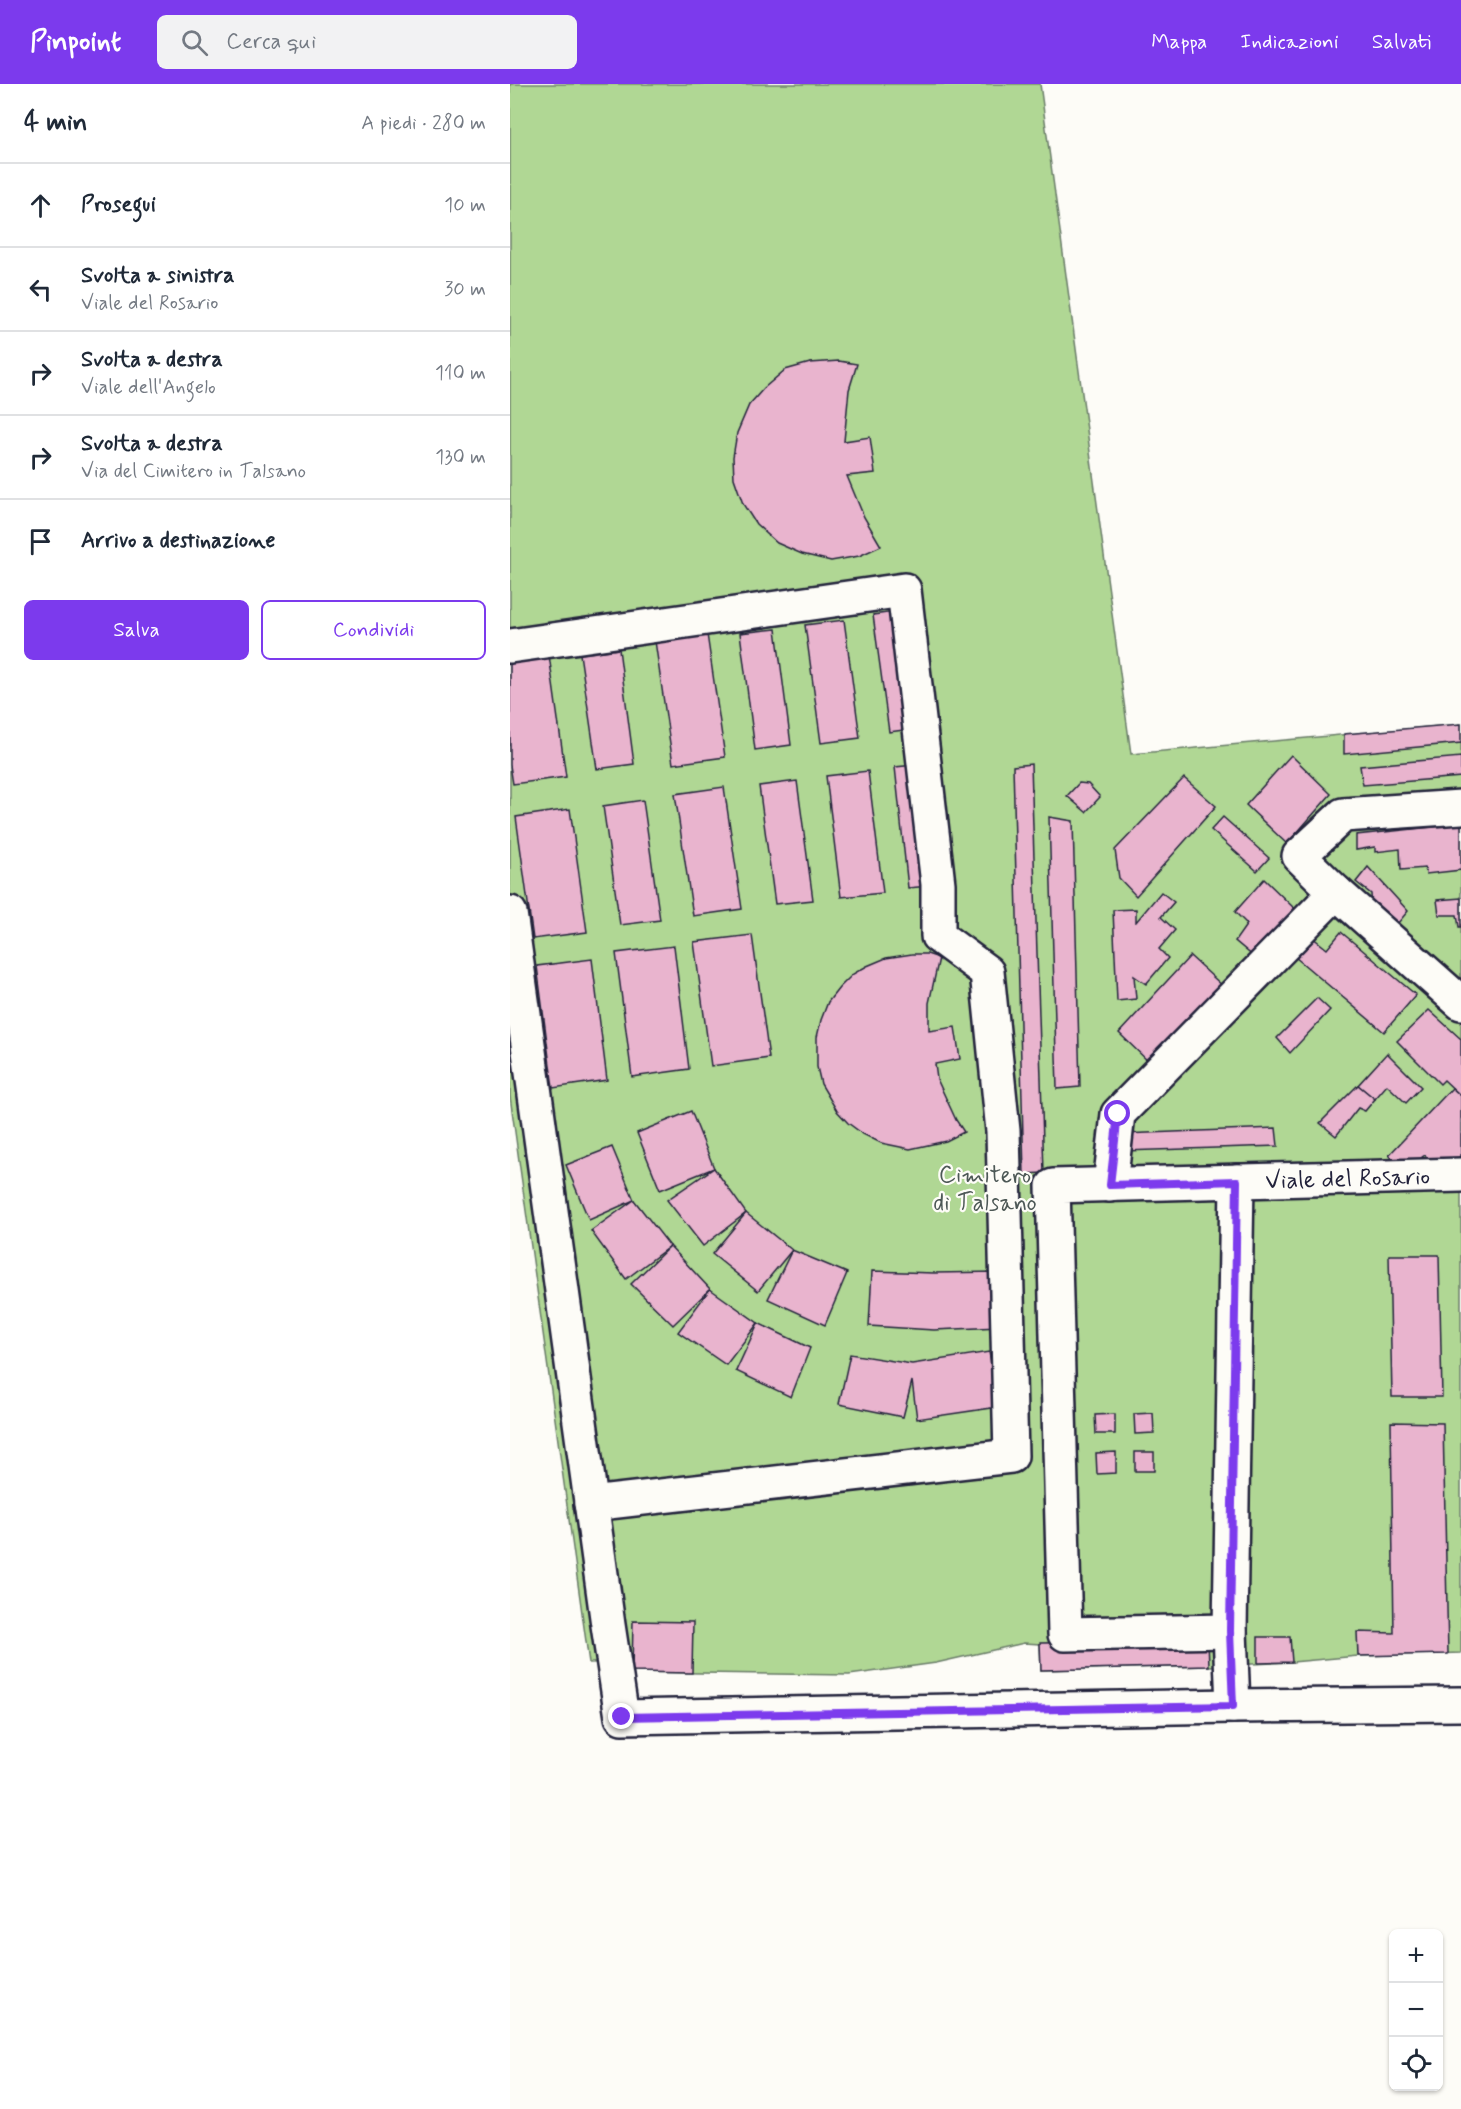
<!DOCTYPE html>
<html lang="it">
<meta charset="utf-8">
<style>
body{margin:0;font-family:Mynerve,sans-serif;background:#f2f2f3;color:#1f2937}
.controls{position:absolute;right:18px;bottom:18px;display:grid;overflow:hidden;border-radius:9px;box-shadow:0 2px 4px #0004}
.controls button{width:54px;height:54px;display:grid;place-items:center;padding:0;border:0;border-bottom:2px solid #e0e1e3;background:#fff;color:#1f2937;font:30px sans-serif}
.stop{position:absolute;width:18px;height:18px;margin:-14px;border:4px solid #7c3aed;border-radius:50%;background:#fff}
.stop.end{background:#7c3aed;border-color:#fff;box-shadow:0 2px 6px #0008}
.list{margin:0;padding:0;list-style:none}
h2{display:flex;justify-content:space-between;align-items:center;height:78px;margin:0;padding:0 24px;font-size:26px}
h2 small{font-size:20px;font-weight:400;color:#747a83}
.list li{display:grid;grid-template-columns:39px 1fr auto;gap:18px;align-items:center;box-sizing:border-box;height:84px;padding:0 24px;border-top:2px solid #e0e1e3}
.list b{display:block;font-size:22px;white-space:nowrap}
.list p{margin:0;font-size:20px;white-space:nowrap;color:#747a83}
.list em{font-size:20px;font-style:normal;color:#747a83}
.actions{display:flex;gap:12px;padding:18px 24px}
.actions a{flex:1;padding:14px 0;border:2px solid #7c3aed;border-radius:9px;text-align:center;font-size:21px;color:#7c3aed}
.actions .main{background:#7c3aed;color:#fff}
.icon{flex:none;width:33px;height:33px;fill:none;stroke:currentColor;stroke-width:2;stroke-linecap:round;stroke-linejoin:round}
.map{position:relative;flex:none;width:951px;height:2025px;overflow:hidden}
header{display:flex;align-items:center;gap:36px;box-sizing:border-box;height:84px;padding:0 30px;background:#7c3aed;color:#fff}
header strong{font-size:28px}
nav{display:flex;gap:33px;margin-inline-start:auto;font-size:21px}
.search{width:420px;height:54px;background:#f2f2f3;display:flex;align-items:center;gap:15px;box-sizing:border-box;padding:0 21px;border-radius:9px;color:#747a83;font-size:22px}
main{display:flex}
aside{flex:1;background:#fff}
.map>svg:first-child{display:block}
.green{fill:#b0d794;stroke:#697c68;stroke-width:1.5}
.building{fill:#e9b4ce;stroke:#22223b;stroke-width:1.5}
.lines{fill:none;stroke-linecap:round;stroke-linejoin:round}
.minor-casing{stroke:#22223b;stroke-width:38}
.minor{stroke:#fdfcf7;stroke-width:33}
.route{stroke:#7c3aed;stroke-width:8}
.labels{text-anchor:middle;stroke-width:4.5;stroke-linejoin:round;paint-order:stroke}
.park-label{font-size:24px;fill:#4d5856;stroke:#fdfcf7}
.street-label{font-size:24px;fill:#22223b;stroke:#fdfcf7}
</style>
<header>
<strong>Pinpoint</strong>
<div class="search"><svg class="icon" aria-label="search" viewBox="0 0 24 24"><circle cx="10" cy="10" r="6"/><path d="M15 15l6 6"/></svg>Cerca qui</div>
<nav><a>Mappa</a><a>Indicazioni</a><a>Salvati</a></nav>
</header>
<main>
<aside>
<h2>4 min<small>A piedi · 280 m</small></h2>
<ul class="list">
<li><svg class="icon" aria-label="ahead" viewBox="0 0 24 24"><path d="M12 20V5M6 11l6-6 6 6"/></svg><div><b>Prosegui</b></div><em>10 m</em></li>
<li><svg class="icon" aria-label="left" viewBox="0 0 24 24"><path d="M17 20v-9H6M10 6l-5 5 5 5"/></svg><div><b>Svolta a sinistra</b><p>Viale del Rosario</p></div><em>30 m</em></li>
<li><svg class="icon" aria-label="right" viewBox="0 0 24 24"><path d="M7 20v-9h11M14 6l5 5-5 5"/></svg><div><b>Svolta a destra</b><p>Viale dell'Angelo</p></div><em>110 m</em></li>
<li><svg class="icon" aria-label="right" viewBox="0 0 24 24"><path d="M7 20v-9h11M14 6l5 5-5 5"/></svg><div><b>Svolta a destra</b><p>Via del Cimitero in Talsano</p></div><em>130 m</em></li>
<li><svg class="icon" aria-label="arrive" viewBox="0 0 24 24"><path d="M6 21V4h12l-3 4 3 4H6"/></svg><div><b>Arrivo a destinazione</b></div></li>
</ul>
<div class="actions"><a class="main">Salva</a><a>Condividi</a></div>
</aside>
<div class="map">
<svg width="951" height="2025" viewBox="0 0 951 2025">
<rect width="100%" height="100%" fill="#fdfcf7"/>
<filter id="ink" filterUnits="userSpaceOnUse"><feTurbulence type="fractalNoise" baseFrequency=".0167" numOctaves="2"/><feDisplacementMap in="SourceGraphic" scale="12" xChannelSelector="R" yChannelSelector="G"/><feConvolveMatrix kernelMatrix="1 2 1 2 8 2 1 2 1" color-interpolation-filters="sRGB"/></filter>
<g filter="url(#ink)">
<polygon class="green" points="0,0 530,0 621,670 951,640 951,1569 848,1572 782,1578 699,1582 531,1586 530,1560 514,1559 426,1579 339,1591 122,1588 122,1578 79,1579 0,1012"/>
<g class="building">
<polygon points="329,277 347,280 339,306 334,357 360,353 365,389 337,392 354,433 371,462 349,472 321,477 292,470 267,459 246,440 233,420 224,394 223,373 227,349 239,321 254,304 275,286 300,279"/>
<polygon points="384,528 401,645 379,648 363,531"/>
<polygon points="334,536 350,654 311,659 295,541"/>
<polygon points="266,545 281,661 245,666 230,549"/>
<polygon points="197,550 215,673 163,680 145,557"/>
<polygon points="109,565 124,680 87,685 70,570"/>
<polygon points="39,571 56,693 3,700 0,681 0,576"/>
<polygon points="951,640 951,659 834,670 834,650"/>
<polygon points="781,671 821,710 777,760 736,721"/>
<polygon points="951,673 951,693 853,701 850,682"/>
<polygon points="521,680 534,1089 514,1090 503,682"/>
<polygon points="405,681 419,802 398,804 385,683"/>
<polygon points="358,687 373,809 331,813 316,692"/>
<polygon points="674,694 706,722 626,812 609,794 605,766"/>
<polygon points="287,697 303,816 265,820 249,702"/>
<polygon points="569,699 578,700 590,713 576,728 557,712"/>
<polygon points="214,703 232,825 183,832 165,710"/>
<polygon points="133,716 150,836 110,841 93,722"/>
<polygon points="60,725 77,848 23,855 6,733"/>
<polygon points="539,733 563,737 570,1003 547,1005"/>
<polygon points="713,733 759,774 747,787 701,746"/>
<polygon points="951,740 951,786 916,790 915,784 891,786 890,765 865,768 865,763 846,766 846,751"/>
<polygon points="858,783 898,827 883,845 862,825 861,810 846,798"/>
<polygon points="754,795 786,826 744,873 725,857 737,840 725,828"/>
<polygon points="651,808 664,818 651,833 665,846 649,865 658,874 636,900 624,892 626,915 607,917 603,826 626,825 626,838"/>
<polygon points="951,814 951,843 949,843 947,831 929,831 927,816"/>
<polygon points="831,848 906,911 874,948 785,873 802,853 817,865"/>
<polygon points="242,851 259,974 201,982 184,858"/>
<polygon points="164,862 179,985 122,993 106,869"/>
<polygon points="402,870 417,870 429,874 419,919 419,947 445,943 450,975 425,980 427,995 446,1036 454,1048 436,1057 400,1065 371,1059 353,1050 338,1039 327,1027 311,1000 307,983 307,953 311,936 318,918 329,904 343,890 357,882 376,874"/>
<polygon points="680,872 715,904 644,983 609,949"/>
<polygon points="82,875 97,996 43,1004 27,882"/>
<polygon points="807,914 820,926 780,969 767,954"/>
<polygon points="919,926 951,955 951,1012 934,996 930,1000 887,957"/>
<polygon points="877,969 911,1003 896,1019 877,1001 865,1015 848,1001"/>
<polygon points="848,1001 865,1015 855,1027 848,1024 826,1052 810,1039"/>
<polygon points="942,1004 951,1012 951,1080 923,1081 915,1071 894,1086 879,1071"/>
<polygon points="181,1027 204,1084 150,1106 127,1049"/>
<polygon points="766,1044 768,1062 613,1067 612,1050"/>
<polygon points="102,1063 124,1116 79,1136 56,1081"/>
<polygon points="204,1084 236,1129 193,1162 157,1116"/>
<polygon points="124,1116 160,1162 116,1195 81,1147"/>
<polygon points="236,1129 282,1166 248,1207 202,1170"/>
<polygon points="160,1162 200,1205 163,1241 121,1200"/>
<polygon points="282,1166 337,1189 315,1241 258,1215"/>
<polygon points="879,1171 929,1171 932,1313 882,1313"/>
<polygon points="362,1187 424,1189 487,1188 489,1243 424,1246 359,1242"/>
<polygon points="200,1205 248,1239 216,1281 168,1248"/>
<polygon points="248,1239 300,1264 281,1313 226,1287"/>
<polygon points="479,1268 488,1323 407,1335 402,1297 393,1333 329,1320 340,1270 402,1280"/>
<polygon points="643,1329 644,1349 625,1350 624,1330"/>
<polygon points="605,1330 605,1350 586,1350 585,1331"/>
<polygon points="881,1338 933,1339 938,1570 848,1572 847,1548 884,1549"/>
<polygon points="606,1368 606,1389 587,1390 586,1369"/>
<rect x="625" y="1368" width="19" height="19"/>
<polygon points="123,1537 183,1538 182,1589 122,1588"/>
<polygon points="748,1553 780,1553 782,1578 748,1579"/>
<polygon points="698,1557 699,1582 531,1586 530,1559"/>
</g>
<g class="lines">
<g class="minor-casing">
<g id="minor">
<polyline points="0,562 394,506 428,800 428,852 477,888 493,1047 501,1372 81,1420"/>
<polyline points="826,808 951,919"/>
<polyline points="0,829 98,1541 112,1633 723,1622 951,1620"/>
<polyline points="600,1101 608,1030 826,808 789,772 833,731 951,723"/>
<path id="s1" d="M720 1547 555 1550 543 1102 951 1091"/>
<polyline points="723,1622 720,1547 727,1097"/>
</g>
</g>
<use href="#minor" class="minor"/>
</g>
</g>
<g class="lines" filter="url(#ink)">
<polyline class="route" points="112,1633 723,1622 720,1547 727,1097 600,1101 608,1030"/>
</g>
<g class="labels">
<g class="park-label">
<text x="475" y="1098">Cimitero<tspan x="475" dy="28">di Talsano</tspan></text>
</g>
<g class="street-label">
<text dy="8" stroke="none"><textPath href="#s1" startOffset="908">Viale del Rosario</textPath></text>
</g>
</g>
</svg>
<div class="controls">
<button>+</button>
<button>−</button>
<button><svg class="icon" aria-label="locate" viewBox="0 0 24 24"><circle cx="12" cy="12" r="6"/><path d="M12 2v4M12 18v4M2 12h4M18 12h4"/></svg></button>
</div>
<div class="stop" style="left:608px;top:1030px"></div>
<div class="stop end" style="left:112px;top:1633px"></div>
</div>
</main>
